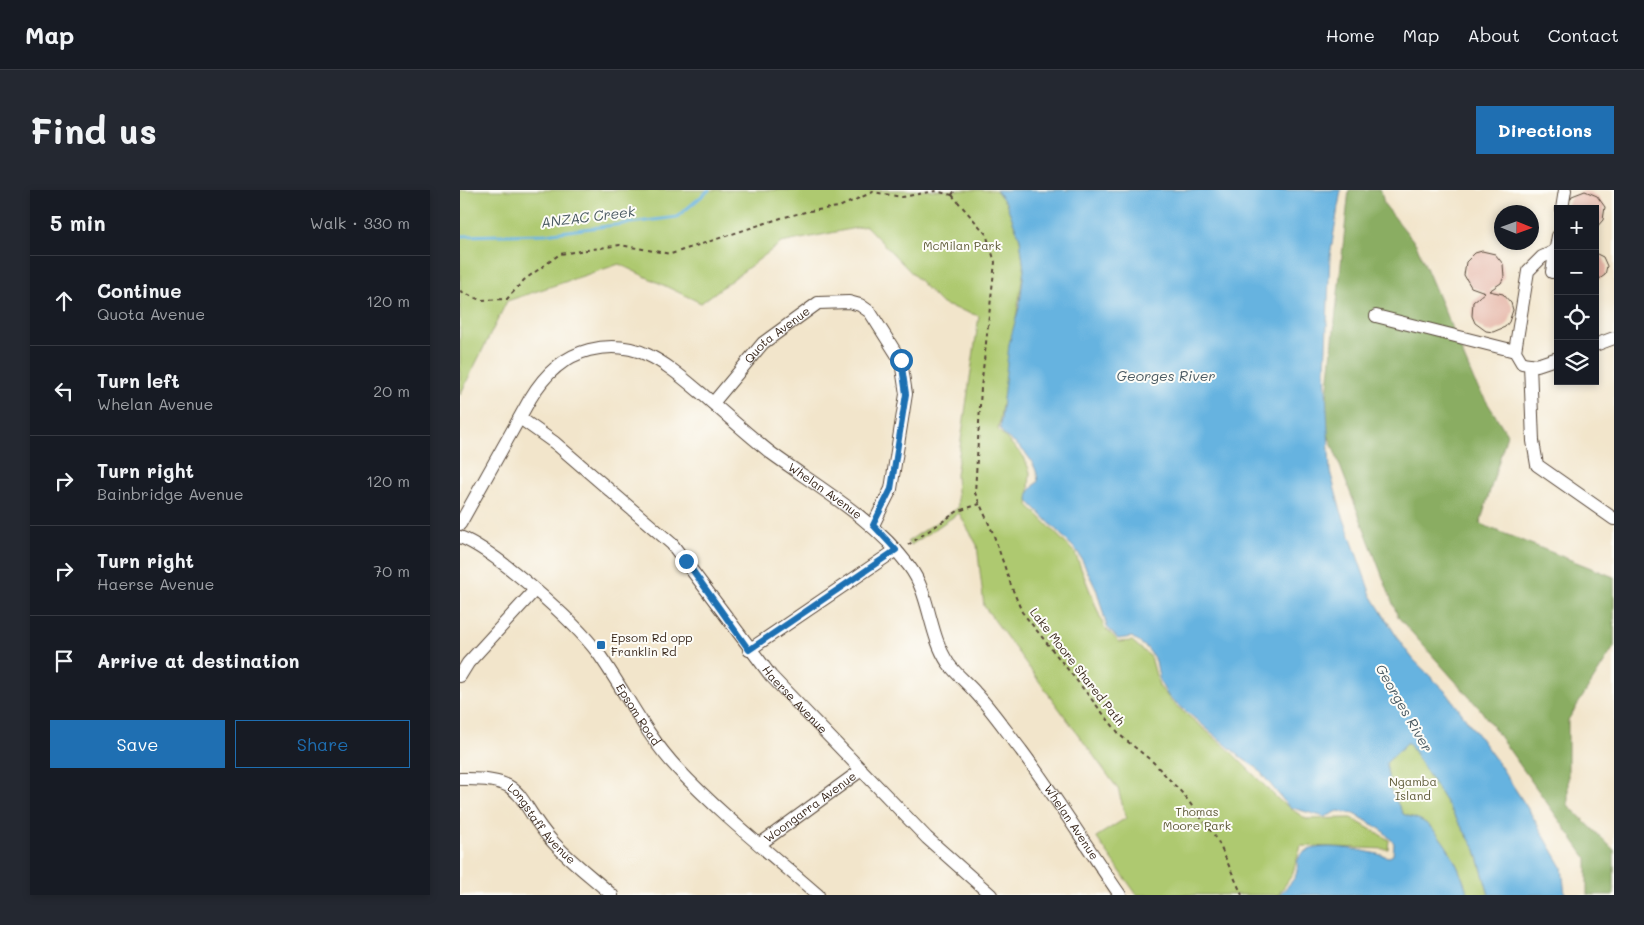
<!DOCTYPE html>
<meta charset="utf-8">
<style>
body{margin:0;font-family:Mali,sans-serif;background:#242831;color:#f1f3f6}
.controls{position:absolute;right:15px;top:15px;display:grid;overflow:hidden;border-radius:0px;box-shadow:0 2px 8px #0003}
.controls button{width:45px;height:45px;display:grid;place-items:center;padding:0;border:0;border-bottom:1px solid #363941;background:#171b24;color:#f1f3f6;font:25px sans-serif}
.compass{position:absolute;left:1034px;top:15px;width:45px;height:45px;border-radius:50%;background:#171b24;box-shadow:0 2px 8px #0003;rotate:91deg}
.stop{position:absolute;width:15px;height:15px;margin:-11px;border:4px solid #1f6fb2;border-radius:50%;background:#fff}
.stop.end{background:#1f6fb2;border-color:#fff;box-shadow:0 1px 5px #0008}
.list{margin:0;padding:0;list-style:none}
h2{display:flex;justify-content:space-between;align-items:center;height:65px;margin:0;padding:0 20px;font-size:21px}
h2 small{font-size:16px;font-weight:400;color:#9ea1a6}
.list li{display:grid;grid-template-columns:32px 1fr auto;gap:15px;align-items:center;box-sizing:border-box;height:90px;padding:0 20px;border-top:1px solid #363941}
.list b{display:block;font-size:19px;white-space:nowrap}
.list p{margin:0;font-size:16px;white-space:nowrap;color:#9ea1a6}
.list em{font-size:16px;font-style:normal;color:#9ea1a6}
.actions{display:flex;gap:10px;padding:15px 20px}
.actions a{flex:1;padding:11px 0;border:1px solid #1f6fb2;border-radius:0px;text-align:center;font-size:18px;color:#1f6fb2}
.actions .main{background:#1f6fb2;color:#fff}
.icon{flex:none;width:28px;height:28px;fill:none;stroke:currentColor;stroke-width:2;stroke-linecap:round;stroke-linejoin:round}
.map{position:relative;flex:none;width:1154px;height:705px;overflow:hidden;border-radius:0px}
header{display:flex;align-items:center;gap:30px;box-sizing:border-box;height:70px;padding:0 25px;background:#171b24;border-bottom:1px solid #363941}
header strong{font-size:24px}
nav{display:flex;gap:28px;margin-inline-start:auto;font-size:18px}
.intro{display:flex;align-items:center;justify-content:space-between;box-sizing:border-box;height:120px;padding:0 30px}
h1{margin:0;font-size:35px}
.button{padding:12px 22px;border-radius:0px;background:#1f6fb2;color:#fff;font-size:18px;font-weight:700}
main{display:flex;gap:30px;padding:0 30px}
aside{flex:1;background:#171b24;border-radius:0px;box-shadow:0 2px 8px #0003}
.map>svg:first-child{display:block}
.green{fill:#aec970;stroke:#747a47}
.forest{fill:#8aad62;stroke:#626c40}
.water{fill:#66b3e0;stroke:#506e7f}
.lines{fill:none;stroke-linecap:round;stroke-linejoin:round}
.stream{stroke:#66b3e0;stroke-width:3}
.building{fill:#e5b4a5}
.minor-casing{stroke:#564638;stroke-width:14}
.path{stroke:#564638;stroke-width:2;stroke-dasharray:4 4;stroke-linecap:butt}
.minor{stroke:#fff;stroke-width:12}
.route{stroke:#1f6fb2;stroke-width:6}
.poi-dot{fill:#1f6fb2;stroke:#fdfcf7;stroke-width:2}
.labels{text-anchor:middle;stroke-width:4;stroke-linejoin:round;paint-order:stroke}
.park-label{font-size:12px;fill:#5e5a37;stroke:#fdfcf7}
.street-label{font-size:12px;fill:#3b2a1e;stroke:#fdfcf7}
.poi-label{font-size:12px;fill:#3b2a1e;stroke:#fdfcf7;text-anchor:start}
.water-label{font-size:14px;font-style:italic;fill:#4a5a62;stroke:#fdfcf7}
</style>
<header>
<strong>Map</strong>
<nav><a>Home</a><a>Map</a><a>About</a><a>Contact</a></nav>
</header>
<div class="intro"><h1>Find us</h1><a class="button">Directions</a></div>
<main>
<aside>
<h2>5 min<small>Walk · 330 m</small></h2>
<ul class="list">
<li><svg class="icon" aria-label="ahead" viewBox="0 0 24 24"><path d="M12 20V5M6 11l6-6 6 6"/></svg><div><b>Continue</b><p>Quota Avenue</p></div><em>120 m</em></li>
<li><svg class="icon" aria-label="left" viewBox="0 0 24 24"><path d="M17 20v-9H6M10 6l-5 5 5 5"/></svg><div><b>Turn left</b><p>Whelan Avenue</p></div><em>20 m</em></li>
<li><svg class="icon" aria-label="right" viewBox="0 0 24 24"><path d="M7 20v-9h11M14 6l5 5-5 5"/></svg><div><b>Turn right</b><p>Bainbridge Avenue</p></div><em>120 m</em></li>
<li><svg class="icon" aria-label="right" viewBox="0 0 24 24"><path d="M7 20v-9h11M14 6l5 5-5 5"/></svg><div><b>Turn right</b><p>Haerse Avenue</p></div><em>70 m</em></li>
<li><svg class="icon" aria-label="arrive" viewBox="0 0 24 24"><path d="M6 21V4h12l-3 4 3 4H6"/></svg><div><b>Arrive at destination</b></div></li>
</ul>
<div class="actions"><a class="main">Save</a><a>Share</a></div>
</aside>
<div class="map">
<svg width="1154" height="705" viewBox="0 0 1154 705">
<rect width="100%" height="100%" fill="#fdfcf7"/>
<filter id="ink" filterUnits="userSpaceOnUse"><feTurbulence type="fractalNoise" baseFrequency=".02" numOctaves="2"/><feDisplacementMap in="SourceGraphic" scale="10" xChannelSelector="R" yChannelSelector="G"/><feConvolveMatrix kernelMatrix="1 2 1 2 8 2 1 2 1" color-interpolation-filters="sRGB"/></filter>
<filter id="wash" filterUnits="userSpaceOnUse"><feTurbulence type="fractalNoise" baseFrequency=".0096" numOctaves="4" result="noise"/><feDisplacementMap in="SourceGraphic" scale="20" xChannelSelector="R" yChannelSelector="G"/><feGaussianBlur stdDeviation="1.12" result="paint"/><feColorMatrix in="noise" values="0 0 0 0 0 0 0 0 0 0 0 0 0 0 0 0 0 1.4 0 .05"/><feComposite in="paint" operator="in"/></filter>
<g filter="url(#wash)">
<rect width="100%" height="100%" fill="#f2e5cb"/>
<g class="green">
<polygon points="0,0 536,0 546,13 560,49 564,79 538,240 564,267 570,282 568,315 615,363 644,437 659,452 672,451 691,467 699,496 713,513 768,559 820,611 846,629 891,628 929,650 928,659 841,656 832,685 818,705 677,705 636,647 666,628 658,599 524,416 517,355 499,323 451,355 447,352 498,318 496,285 519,126 482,114 406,36 321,53 241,113 159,74 47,111 0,205"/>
<path d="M948 552 1016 660 1029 705H1008C1001 681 986 647 964 632 958 628 949 627 943 624L930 599 926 573Z"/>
</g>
<polygon class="forest" points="889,0 921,0 924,14 956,54 1015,193 1047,244 1020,334 1154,387 1154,457 1108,530 1108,615 1154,660 1154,705 1127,705 1127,669 1020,519 938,427 864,234"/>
<path class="water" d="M536 0H881L870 66 865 180 870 281 880 318 911 405 940 452 953 469 987 503 1039 574 1070 622 1102 677 1105 705H1029L1016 660 948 552 926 573 930 599 943 624C949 627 958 628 964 632 986 647 1001 681 1008 705H819C825 698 836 690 837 681 838 675 836 672 840 666 853 648 911 662 929 667L933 665 934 653 922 640 895 624 878 621 865 627 829 617 797 578 783 569 708 506 700 492 696 471 688 459 672 447 658 449 647 437 637 401 618 362 568 311 569 302 578 291C577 275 566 261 553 252 547 247 544 247 540 238L549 154 560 114 564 79 560 49 546 13Z"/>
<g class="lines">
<polyline class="stream" points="0,46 85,44 217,27 249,0"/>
</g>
<g id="blocks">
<g class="building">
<polygon points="1125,1 1137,6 1145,17 1143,30 1135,39 1135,19 1105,19 1112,6"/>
<polygon points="1022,61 1035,64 1043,74 1044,87 1041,93 1029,101 1043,104 1051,113 1053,120 1049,132 1045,137 1033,142 1026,141 1015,133 1012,126 1013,112 1025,102 1011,97 1004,85 1006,72 1015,63"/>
<polygon points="1135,63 1143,67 1147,76 1145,85 1135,92"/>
</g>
</g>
</g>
<g filter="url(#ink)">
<use href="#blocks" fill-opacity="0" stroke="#564638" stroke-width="1"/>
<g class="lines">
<g class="minor-casing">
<g id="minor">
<polyline points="1102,19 1105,0"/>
<polyline points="1095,61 1082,67 1068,81 1055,161 1062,173 1077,175 1098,168"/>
<polyline points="1092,82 1098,46"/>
<polyline points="916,126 1055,161"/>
<polyline points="1135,155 1154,148"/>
<polyline points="1070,174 1073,251 1077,275 1154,329"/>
<path id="s1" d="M253 213 303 153 358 113 389 112 400 115 410 122 441 171 446 204 431 299 413 335"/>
<path id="s2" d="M60 228 95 253 212 354 311 486 467 648 531 705"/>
<path id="s3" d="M0 334 70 209C83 187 102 167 129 160 178 148 206 174 241 203 264 223 287 244 311 263 359 298 413 328 449 376 471 405 468 443 488 473 496 484 506 492 515 502 532 520 546 541 561 560 596 607 627 657 660 705"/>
<path id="s4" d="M0 347C36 361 115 432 138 463 165 501 185 544 217 578 259 623 311 664 358 705"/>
<polyline points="289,460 436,360"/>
<polyline points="0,486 8,473 74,401"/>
<path id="s5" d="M0 589C69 587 54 609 92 651 109 670 132 687 152 705"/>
<path id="s6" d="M300 654 400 581"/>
</g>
</g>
<g class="path">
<polyline points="492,5 526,44 535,72 521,198 515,303 533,343 552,398 562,422 661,546 693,572 723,604 757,649 782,705"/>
<polyline points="492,5 495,0"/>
<polyline points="0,101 20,110 47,109 64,90 100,64 160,55 211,64 321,28 349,21 379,17 413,2 442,7 475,1 492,5"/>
<polyline points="448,355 498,321 520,314"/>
</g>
<use href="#minor" class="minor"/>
</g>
</g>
<g class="lines" filter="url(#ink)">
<polyline class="route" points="226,371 289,460 436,360 413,335 431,299 446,204 441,170"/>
</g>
<rect class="poi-dot" x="136" y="450" width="10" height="10" rx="2.5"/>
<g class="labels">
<g class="park-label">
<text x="502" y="60">McMilan Park</text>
<text x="953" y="596">Ngamba<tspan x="953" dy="14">Island</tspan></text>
<text x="737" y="626">Thomas<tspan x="737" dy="14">Moore Park</tspan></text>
</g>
<g class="street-label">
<text dy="4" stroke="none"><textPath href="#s1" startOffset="94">Quota Avenue</textPath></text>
<text dy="4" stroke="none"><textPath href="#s3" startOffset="506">Whelan Avenue</textPath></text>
<text transform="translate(617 477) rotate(52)" y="4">Lake Moore Shared Path</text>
<text dy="4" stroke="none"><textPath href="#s2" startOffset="396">Haerse Avenue</textPath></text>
<text dy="4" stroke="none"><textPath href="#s4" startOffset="255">Epsom Road</textPath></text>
<text dy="4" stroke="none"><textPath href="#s6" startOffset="62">Woongarra Avenue</textPath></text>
<text dy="4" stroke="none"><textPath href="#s3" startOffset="926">Whelan Avenue</textPath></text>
<text dy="4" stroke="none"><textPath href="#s5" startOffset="100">Longstaff Avenue</textPath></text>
</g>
<g class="poi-label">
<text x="151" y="452">Epsom Rd opp<tspan x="151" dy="14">Franklin Rd</tspan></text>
</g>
<g class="water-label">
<text transform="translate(128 27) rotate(-7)" y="5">ANZAC Creek</text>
<text x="706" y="191">Georges River</text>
<text transform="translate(944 518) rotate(60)" y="5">Georges River</text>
</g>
</g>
</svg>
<div class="controls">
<button>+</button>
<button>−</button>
<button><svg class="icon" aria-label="locate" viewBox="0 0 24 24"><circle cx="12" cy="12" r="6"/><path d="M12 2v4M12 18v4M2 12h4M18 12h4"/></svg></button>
<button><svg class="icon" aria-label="layers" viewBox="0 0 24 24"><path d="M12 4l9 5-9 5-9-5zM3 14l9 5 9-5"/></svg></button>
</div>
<svg class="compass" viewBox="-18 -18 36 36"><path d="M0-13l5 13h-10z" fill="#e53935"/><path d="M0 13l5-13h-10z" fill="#9ea1a6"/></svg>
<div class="stop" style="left:441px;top:170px"></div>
<div class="stop end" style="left:226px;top:371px"></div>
</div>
</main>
